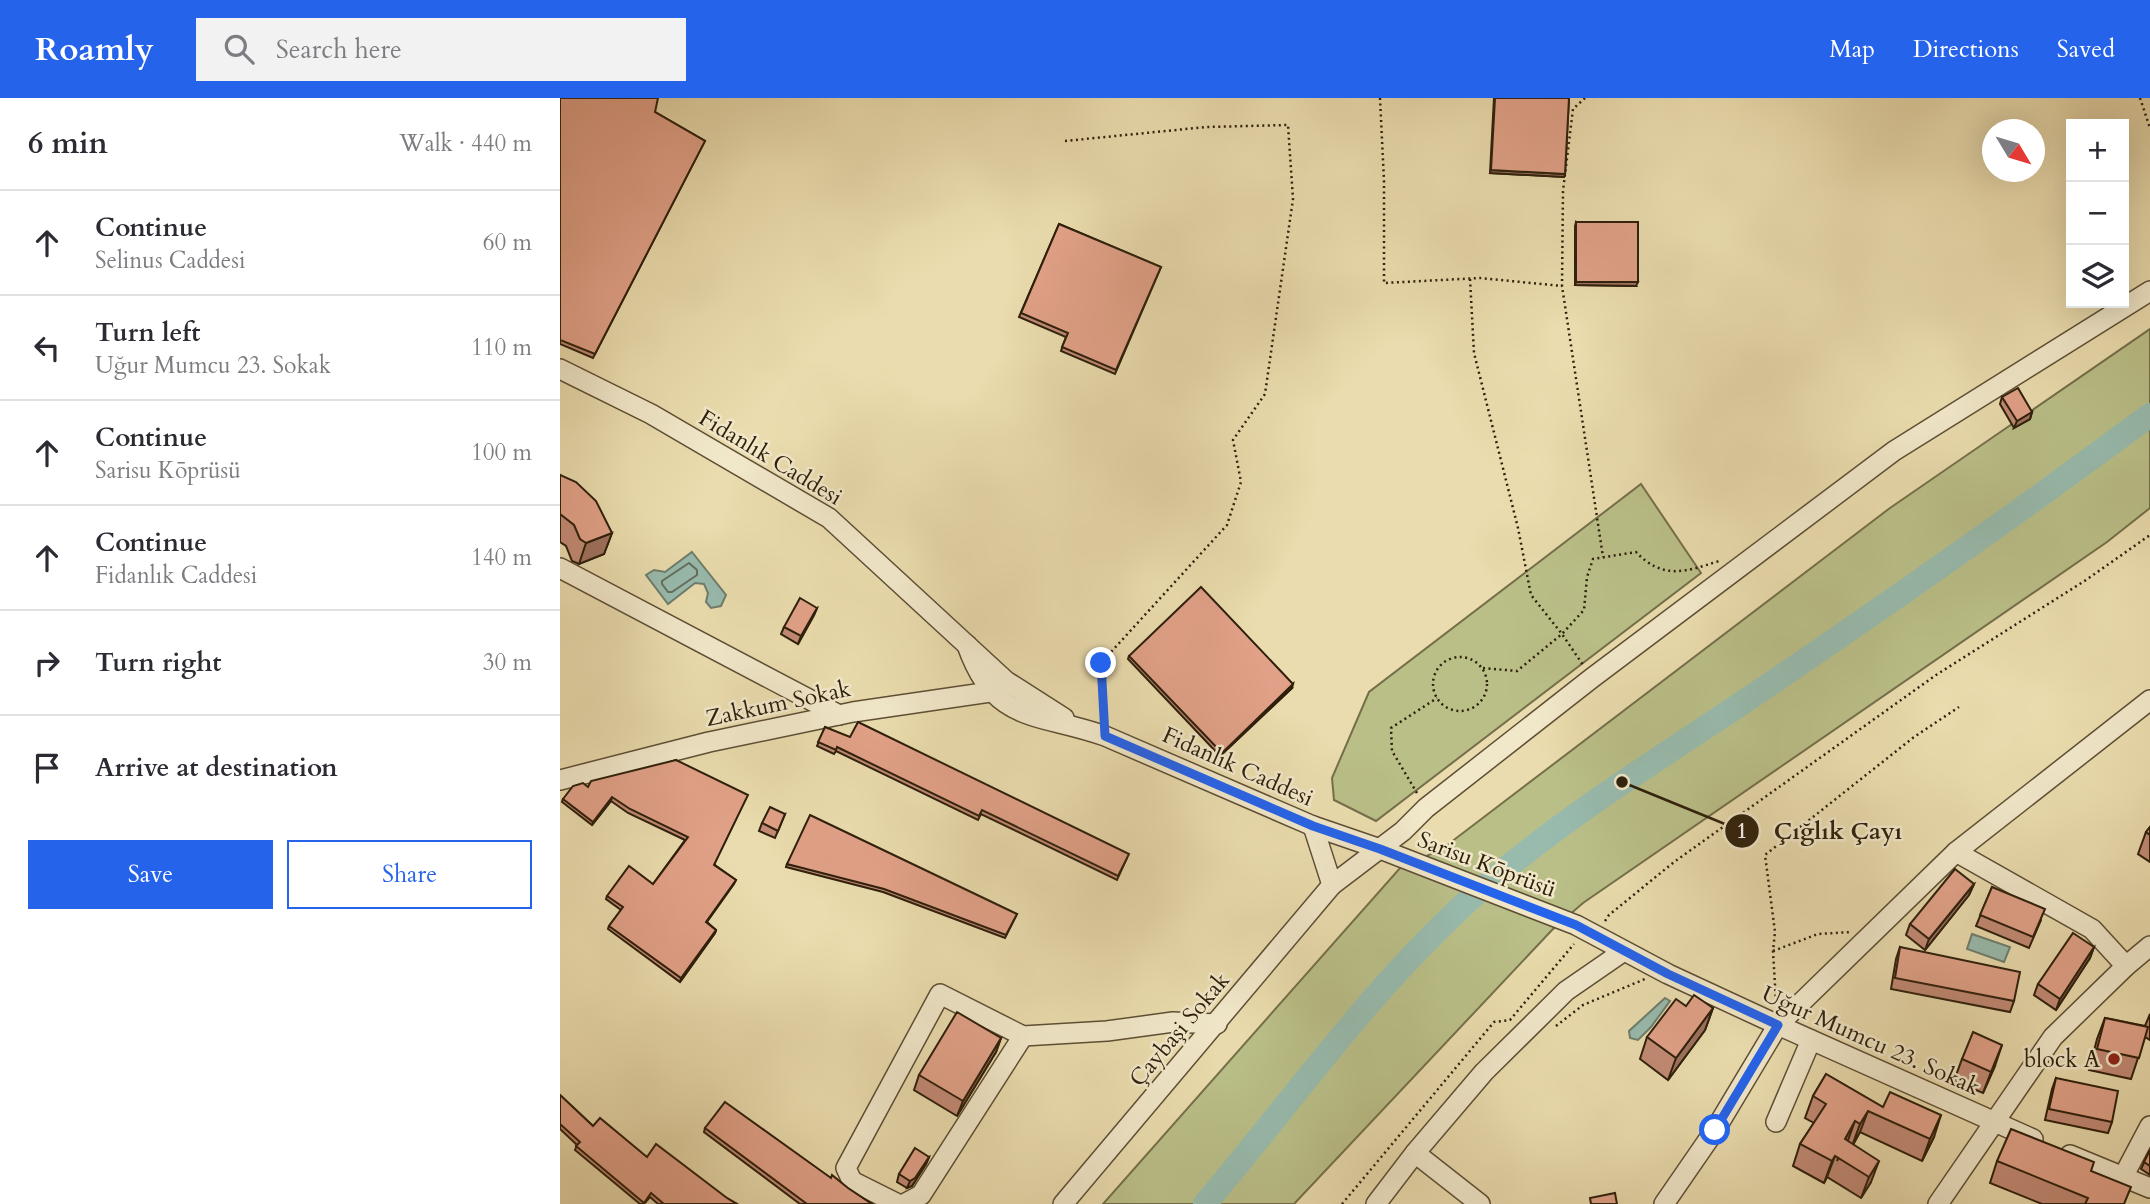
<!DOCTYPE html>
<meta charset="utf-8">
<style>
body{margin:0;font-family:Cardo,serif;background:#f2f2f3;color:#2b2b33}
.controls{position:absolute;right:21px;top:21px;display:grid;overflow:hidden;border-radius:0px;box-shadow:0 7px 28px #0002}
.controls button{width:63px;height:63px;display:grid;place-items:center;padding:0;border:0;border-bottom:2px solid #e1e1e2;background:#fff;color:#2b2b33;font:35px sans-serif}
.compass{position:absolute;left:1422px;top:21px;width:63px;height:63px;border-radius:50%;background:#fff;box-shadow:0 7px 28px #0002;rotate:128deg}
.stop{position:absolute;width:21px;height:21px;margin:-16px;border:5px solid #2563eb;border-radius:50%;background:#fff}
.stop.end{background:#2563eb;border-color:#fff;box-shadow:0 2px 7px #0008}
.list{margin:0;padding:0;list-style:none}
h2{display:flex;justify-content:space-between;align-items:center;height:91px;margin:0;padding:0 28px;font-size:30px}
h2 small{font-size:23px;font-weight:400;color:#7c7c81}
.list li{display:grid;grid-template-columns:46px 1fr auto;gap:21px;align-items:center;box-sizing:border-box;height:105px;padding:0 28px;border-top:2px solid #e1e1e2}
.list b{display:block;font-size:26px;white-space:nowrap}
.list p{margin:0;font-size:23px;white-space:nowrap;color:#7c7c81}
.list em{font-size:23px;font-style:normal;color:#7c7c81}
.actions{display:flex;gap:14px;padding:21px 28px}
.actions a{flex:1;padding:16px 0;border:2px solid #2563eb;border-radius:0px;text-align:center;font-size:24px;color:#2563eb}
.actions .main{background:#2563eb;color:#fff}
.icon{flex:none;width:38px;height:38px;fill:none;stroke:currentColor;stroke-width:2;stroke-linecap:round;stroke-linejoin:round}
.map{position:relative;flex:none;width:1590px;height:1106px;overflow:hidden}
header{display:flex;align-items:center;gap:42px;box-sizing:border-box;height:98px;padding:0 35px;background:#2563eb;color:#fff}
header strong{font-size:33px}
nav{display:flex;gap:38px;margin-inline-start:auto;font-size:24px}
.search{width:490px;height:63px;background:#f2f2f3;display:flex;align-items:center;gap:18px;box-sizing:border-box;padding:0 24px;border-radius:0px;color:#7c7c81;font-size:26px}
main{display:flex}
aside{flex:1;background:#fff}
.map>svg:first-child{display:block}
.green{fill:#babf88;stroke:#746f4a;stroke-width:2}
.water{fill:#98bbae;stroke:#6e7d6d;stroke-width:2}
.lines{fill:none;stroke-linecap:round;stroke-linejoin:round}
.shore{stroke:#636d5c;stroke-width:2}
.river{stroke:#98bbae;stroke-width:24}
.minor-casing{stroke:#5d4e34;stroke-width:22}
.path{stroke:#2e1f0b;stroke-width:2.5;stroke-dasharray:2 3.5;stroke-linecap:butt}
.minor{stroke:#f1e8ca;stroke-width:19}
.wall{fill:#c28a75;stroke:#2e1f0b;stroke-width:2}
.shaded-wall{fill:#9e715f;stroke:#2e1f0b;stroke-width:2}
.building{fill:#e1a188;stroke:#2e1f0b;stroke-width:2}
.route{stroke:#2563eb;stroke-width:9}
.poi-dot{fill:#8f2418;stroke:#f1e8ca;stroke-width:2.5}
.labels{text-anchor:middle;stroke-width:5;stroke-linejoin:round;paint-order:stroke}
.street-label{font-size:23px;fill:#2e1f0b;stroke:#f1e8ca}
.poi-label{font-size:23px;fill:#2e1f0b;stroke:#f1e8ca;text-anchor:end}
.leader{fill:none;stroke:#2e1f0b;stroke-width:2.5}
.callout-dot{fill:#2e1f0b;stroke:#f1e8ca;stroke-width:2.5}
.mark-label{font-size:21px;text-anchor:middle;font-weight:bold;fill:#fff}
.callout-label{font-size:24px;text-anchor:middle;font-weight:bold;fill:#2e1f0b;stroke:#f1e8ca;stroke-width:5;stroke-linejoin:round;paint-order:stroke}
</style>
<header>
<strong>Roamly</strong>
<div class="search"><svg class="icon" aria-label="search" viewBox="0 0 24 24"><circle cx="10" cy="10" r="6"/><path d="M15 15l6 6"/></svg>Search here</div>
<nav><a>Map</a><a>Directions</a><a>Saved</a></nav>
</header>
<main>
<aside>
<h2>6 min<small>Walk · 440 m</small></h2>
<ul class="list">
<li><svg class="icon" aria-label="ahead" viewBox="0 0 24 24"><path d="M12 20V5M6 11l6-6 6 6"/></svg><div><b>Continue</b><p>Selinus Caddesi</p></div><em>60 m</em></li>
<li><svg class="icon" aria-label="left" viewBox="0 0 24 24"><path d="M17 20v-9H6M10 6l-5 5 5 5"/></svg><div><b>Turn left</b><p>Uğur Mumcu 23. Sokak</p></div><em>110 m</em></li>
<li><svg class="icon" aria-label="ahead" viewBox="0 0 24 24"><path d="M12 20V5M6 11l6-6 6 6"/></svg><div><b>Continue</b><p>Sarisu Kōprüsü</p></div><em>100 m</em></li>
<li><svg class="icon" aria-label="ahead" viewBox="0 0 24 24"><path d="M12 20V5M6 11l6-6 6 6"/></svg><div><b>Continue</b><p>Fidanlık Caddesi</p></div><em>140 m</em></li>
<li><svg class="icon" aria-label="right" viewBox="0 0 24 24"><path d="M7 20v-9h11M14 6l5 5-5 5"/></svg><div><b>Turn right</b></div><em>30 m</em></li>
<li><svg class="icon" aria-label="arrive" viewBox="0 0 24 24"><path d="M6 21V4h12l-3 4 3 4H6"/></svg><div><b>Arrive at destination</b></div></li>
</ul>
<div class="actions"><a class="main">Save</a><a>Share</a></div>
</aside>
<div class="map">
<svg width="1590" height="1106" viewBox="0 0 1590 1106">
<rect width="100%" height="100%" fill="#eadcae"/>
<filter id="stains"><feTurbulence type="fractalNoise" baseFrequency=".00286" numOctaves="4"/><feColorMatrix values="0 0 0 0 .2 0 0 0 0 .09 0 0 0 0 .02 0 0 0 .5 -.17"/></filter>
<radialGradient id="worn" r=".72"><stop offset=".6" stop-color="#630" stop-opacity="0"/><stop offset="1" stop-color="#630" stop-opacity=".3"/></radialGradient>
<g class="green">
<polygon points="1590,231 1590,410 1547,444 1023,805 992,832 734,1106 543,1106 840,770 882,751 1330,410"/>
<polygon points="1081,386 1141,475 816,723 774,702 772,680 809,594"/>
</g>
<g class="water">
<polygon points="132,454 166,497 161,508 151,510 146,504 148,495 144,486 135,485 108,506 86,477 94,472 105,474"/>
<polygon points="1412,836 1450,849 1444,864 1407,851"/>
<polygon points="1105,900 1110,903 1091,929 1078,942 1070,940 1069,933"/>
</g>
<g class="lines">
<polygon class="shore" points="129,465 137,472 137,477 112,494 108,494 102,486 102,483"/>
<path class="river" d="M645 1106C732 1003 810 892 910 801 996 724 1093 665 1188 601 1324 509 1458 415 1590 317"/>
<g class="minor-casing">
<g id="minor">
<polyline points="0,271 91,316 269,420 446,583 504,620"/>
<polyline points="0,470 279,617"/>
<path d="M407 547C435 627 477 614 545 638L753 728 820 751 1016 827 1108 876 1218 927 1473 1041"/>
<polyline points="0,682 149,644 293,614 430,594 439,588"/>
<polyline points="753,728 772,787 843,733 866,710 1032,580 1334,353 1590,193"/>
<polyline points="1396,754 1532,831 1566,868"/>
<polyline points="1216,1024 1251,942"/>
<polyline points="855,1055 920,1106"/>
<polyline points="1510,1057 1590,1090"/>
<polyline points="1563,1079 1590,1028"/>
<polyline points="338,1106 292,1083 286,1070 380,896 463,938 547,933 613,924 657,926"/>
<polyline points="344,1106 361,1097 463,938"/>
<polyline points="503,1106 772,787"/>
<polyline points="816,1106 855,1055 924,974 1006,893 1064,853"/>
<polyline points="1104,1106 1155,1032 1218,927 1396,754 1590,602"/>
<polyline points="1378,1106 1493,939 1566,868 1590,848"/>
</g>
</g>
<g class="path">
<polyline points="820,0 824,83 824,185 920,180 1002,188"/>
<polyline points="1025,0 1013,11 1003,93 1002,188 1043,459"/>
<polyline points="1580,0 1590,30"/>
<polyline points="505,43 646,29 728,27 733,101 705,296 673,342 681,384 667,427 541,565 544,620"/>
<polyline points="910,181 914,255 958,430 971,497 1002,536 1023,567"/>
<circle cx="900" cy="586" r="27"/>
<path d="M923 570 957 573 1002 536 1024 512 1027 479 1033 461 1076 454C1103 482 1125 474 1159 463"/>
<polyline points="857,695 832,653 831,630 877,600"/>
<polyline points="1045,823 1049,817 1114,764 1376,577 1526,482 1590,437"/>
<polyline points="1213,853 1258,836 1291,834"/>
<polyline points="1216,904 1213,853 1215,834 1205,757 1354,639 1399,609"/>
<polyline points="996,928 1023,907 1085,881"/>
<polyline points="782,1106 934,924 950,922 1014,846"/>
</g>
<use href="#minor" class="minor"/>
</g>
<g class="wall">
<polygon points="0,0 95,14 145,43 33,260 0,246"/>
<polygon points="934,0 1009,0 1005,76 1004,79 930,75"/>
<polygon points="1016,124 1076,188 1015,187 1015,128"/>
<polygon points="499,126 601,169 555,276 501,253 506,239 459,219"/>
<polygon points="1442,299 1472,314 1470,321 1454,330 1440,306"/>
<polygon points="0,377 52,435 44,456 19,466 12,463 6,448 0,444"/>
<polygon points="257,510 254,517 238,546 221,536 224,529"/>
<polygon points="569,558 732,590 660,658 568,561"/>
<polygon points="265,629 567,760 557,782 421,716 418,722 276,653 274,656 257,648"/>
<polygon points="116,662 155,767 176,782 174,786 147,824 156,832 155,835 120,884 48,831 49,828 61,812 46,801 47,798 93,786 125,742 68,715 51,703 32,727 2,704 3,701 28,689"/>
<polygon points="225,716 215,740 199,733 202,725"/>
<polygon points="1590,729 1590,764 1578,756 1586,734"/>
<polygon points="227,766 457,816 445,840 323,794 226,769"/>
<polygon points="1414,786 1409,797 1365,852 1346,837 1350,826"/>
<polygon points="1432,789 1481,822 1469,850 1416,828"/>
<polygon points="1340,849 1454,903 1450,914 1331,891 1336,861"/>
<polygon points="1534,849 1530,860 1496,912 1474,897 1478,886"/>
<polygon points="1126,908 1153,910 1145,932 1108,982 1080,961 1087,939"/>
<polygon points="1590,916 1590,942 1585,939 1571,981 1529,972 1537,941 1545,920 1585,928"/>
<polygon points="441,940 436,954 397,1018 354,992 359,977"/>
<polygon points="1402,961 1435,968 1423,995 1394,983"/>
<polygon points="1266,976 1374,1039 1362,1063 1300,1034 1293,1047 1311,1084 1301,1100 1267,1079 1264,1085 1233,1068 1240,1046 1254,1025 1245,1020 1253,998"/>
<polygon points="1496,980 1552,1024 1548,1035 1485,1022 1492,991"/>
<polygon points="0,997 33,1028 87,1059 167,1100 177,1106 98,1106 90,1099 84,1106 80,1106 15,1052 17,1047 0,1031"/>
<polygon points="145,1030 271,1080 312,1106 240,1106 144,1034"/>
<polygon points="1590,1052 1590,1077 1581,1071"/>
<polygon points="369,1059 366,1066 352,1088 347,1090 337,1084 339,1076"/>
<polygon points="1437,1063 1531,1073 1564,1106 1482,1106 1430,1085"/>
</g>
<g class="shaded-wall">
<polygon points="931,72 1005,76 1004,79 930,75"/>
<polygon points="1016,184 1078,184 1076,188 1015,187"/>
<polygon points="1472,314 1470,321 1454,330 1457,323"/>
<polygon points="52,435 44,456 19,466 26,445"/>
<polygon points="257,510 254,517 238,546 241,538"/>
<polygon points="733,586 732,590 660,658 662,655"/>
<polygon points="52,699 51,703 32,727 33,724"/>
<polygon points="1414,786 1409,797 1365,852 1369,841"/>
<polygon points="156,832 155,835 120,884 121,880"/>
<polygon points="1534,849 1530,860 1496,912 1500,901"/>
<polygon points="1153,910 1145,932 1108,982 1116,960"/>
<polygon points="441,940 436,954 397,1018 403,1003"/>
<polygon points="1442,947 1435,968 1423,995 1431,974"/>
<polygon points="1308,1013 1300,1034 1292,1048 1300,1026"/>
<polygon points="1381,1017 1374,1039 1362,1063 1370,1041"/>
<polygon points="1295,1023 1287,1045 1277,1063 1285,1041"/>
<polygon points="1275,1058 1267,1079 1264,1085 1272,1063"/>
<polygon points="369,1059 366,1066 352,1088 347,1090 350,1083"/>
<polygon points="1319,1063 1311,1084 1301,1100 1309,1079"/>
</g>
<g class="building">
<polygon points="0,0 98,0 95,14 145,43 35,256 0,242"/>
<polygon points="935,0 1009,0 1005,76 931,72"/>
<rect x="1016" y="124" width="62" height="60"/>
<polygon points="499,126 601,169 556,272 502,249 508,235 461,215"/>
<polygon points="1458,290 1472,314 1457,323 1442,299"/>
<polygon points="0,377 16,384 36,403 52,435 26,445 20,441 14,427 0,416"/>
<polygon points="641,489 733,586 662,655 569,558"/>
<polygon points="240,500 257,510 241,538 224,529"/>
<polygon points="298,624 569,756 558,778 422,712 419,718 277,649 276,652 258,644 265,629 290,639"/>
<polygon points="116,662 188,697 154,767 176,782 146,824 156,832 121,880 49,828 63,809 47,798 69,768 93,786 128,739 70,711 52,699 33,724 3,701 13,688 23,685 28,689 31,683"/>
<polygon points="210,709 225,716 218,733 202,725"/>
<polygon points="250,717 457,816 446,837 324,791 227,766"/>
<polygon points="1590,729 1590,737 1586,734"/>
<polygon points="1395,771 1414,786 1369,841 1350,826"/>
<polygon points="1432,789 1485,811 1473,839 1420,817"/>
<polygon points="1513,835 1534,849 1500,901 1478,886"/>
<polygon points="1340,849 1460,874 1454,903 1335,880"/>
<polygon points="1134,897 1153,910 1116,960 1087,939 1116,901 1126,908"/>
<polygon points="397,914 441,940 403,1003 359,977"/>
<polygon points="1545,920 1588,929 1579,960 1537,951"/>
<polygon points="1413,934 1442,947 1431,974 1402,961"/>
<polygon points="1266,976 1323,1009 1330,994 1381,1017 1370,1041 1308,1013 1300,1026 1295,1023 1285,1041 1319,1063 1309,1079 1275,1058 1272,1063 1240,1046 1266,1006 1253,998"/>
<polygon points="1496,980 1558,993 1552,1024 1489,1011"/>
<polygon points="0,997 33,1028 40,1020 87,1059 96,1046 167,1100 177,1106 104,1106 91,1095 84,1105 16,1048 20,1044 0,1026"/>
<polygon points="165,1004 271,1080 272,1077 288,1090 312,1106 247,1106 145,1030"/>
<polygon points="1451,1031 1534,1064 1531,1073 1571,1089 1564,1106 1525,1106 1528,1100 1437,1063"/>
<polygon points="355,1050 369,1059 355,1080 350,1083 339,1076"/>
<polygon points="1590,1052 1590,1068 1584,1064"/>
<polygon points="1055,1095 1057,1106 1031,1106 1030,1100"/>
</g>
<g class="lines">
<polyline class="route" points="541,565 545,638 753,728 820,751 1016,827 1108,876 1218,927 1155,1032"/>
</g>
<circle class="poi-dot" cx="1554" cy="961" r="7"/>
<g class="labels">
<g class="street-label">
<text transform="translate(211 359) rotate(31)" y="8">Fidanlık Caddesi</text>
<text transform="translate(218 605) rotate(-12)" y="8">Zakkum Sokak</text>
<text transform="translate(678 668) rotate(24)" y="8">Fidanlık Caddesi</text>
<text transform="translate(927 766) rotate(21)" y="8">Sarisu Kōprüsü</text>
<text transform="translate(619 931) rotate(-50)" y="8">Çaybaşi Sokak</text>
<text transform="translate(1311 942) rotate(24)" y="8">Uğur Mumcu 23. Sokak</text>
</g>
<g class="poi-label">
<text x="1540" y="969">block A</text>
</g>
</g>
<path class="leader" d="M1062 684L1182 733"/>
<g class="callout-dot">
<circle cx="1062" cy="684" r="7"/>
<circle cx="1182" cy="733" r="18"/>
</g>
<g class="mark-label">
<text x="1182" y="740">1</text>
</g>
<g class="callout-label">
<text x="1278" y="741">Çığlık Çayı</text>
</g>
<rect width="100%" height="100%" filter="url(#stains)"/>
<rect width="100%" height="100%" fill="url(#worn)"/>
</svg>
<div class="controls">
<button>+</button>
<button>−</button>
<button><svg class="icon" aria-label="layers" viewBox="0 0 24 24"><path d="M12 4l9 5-9 5-9-5zM3 14l9 5 9-5"/></svg></button>
</div>
<svg class="compass" viewBox="-18 -18 36 36"><path d="M0-13l5 13h-10z" fill="#e53935"/><path d="M0 13l5-13h-10z" fill="#7c7c81"/></svg>
<div class="stop" style="left:1155px;top:1032px"></div>
<div class="stop end" style="left:541px;top:565px"></div>
</div>
</main>
